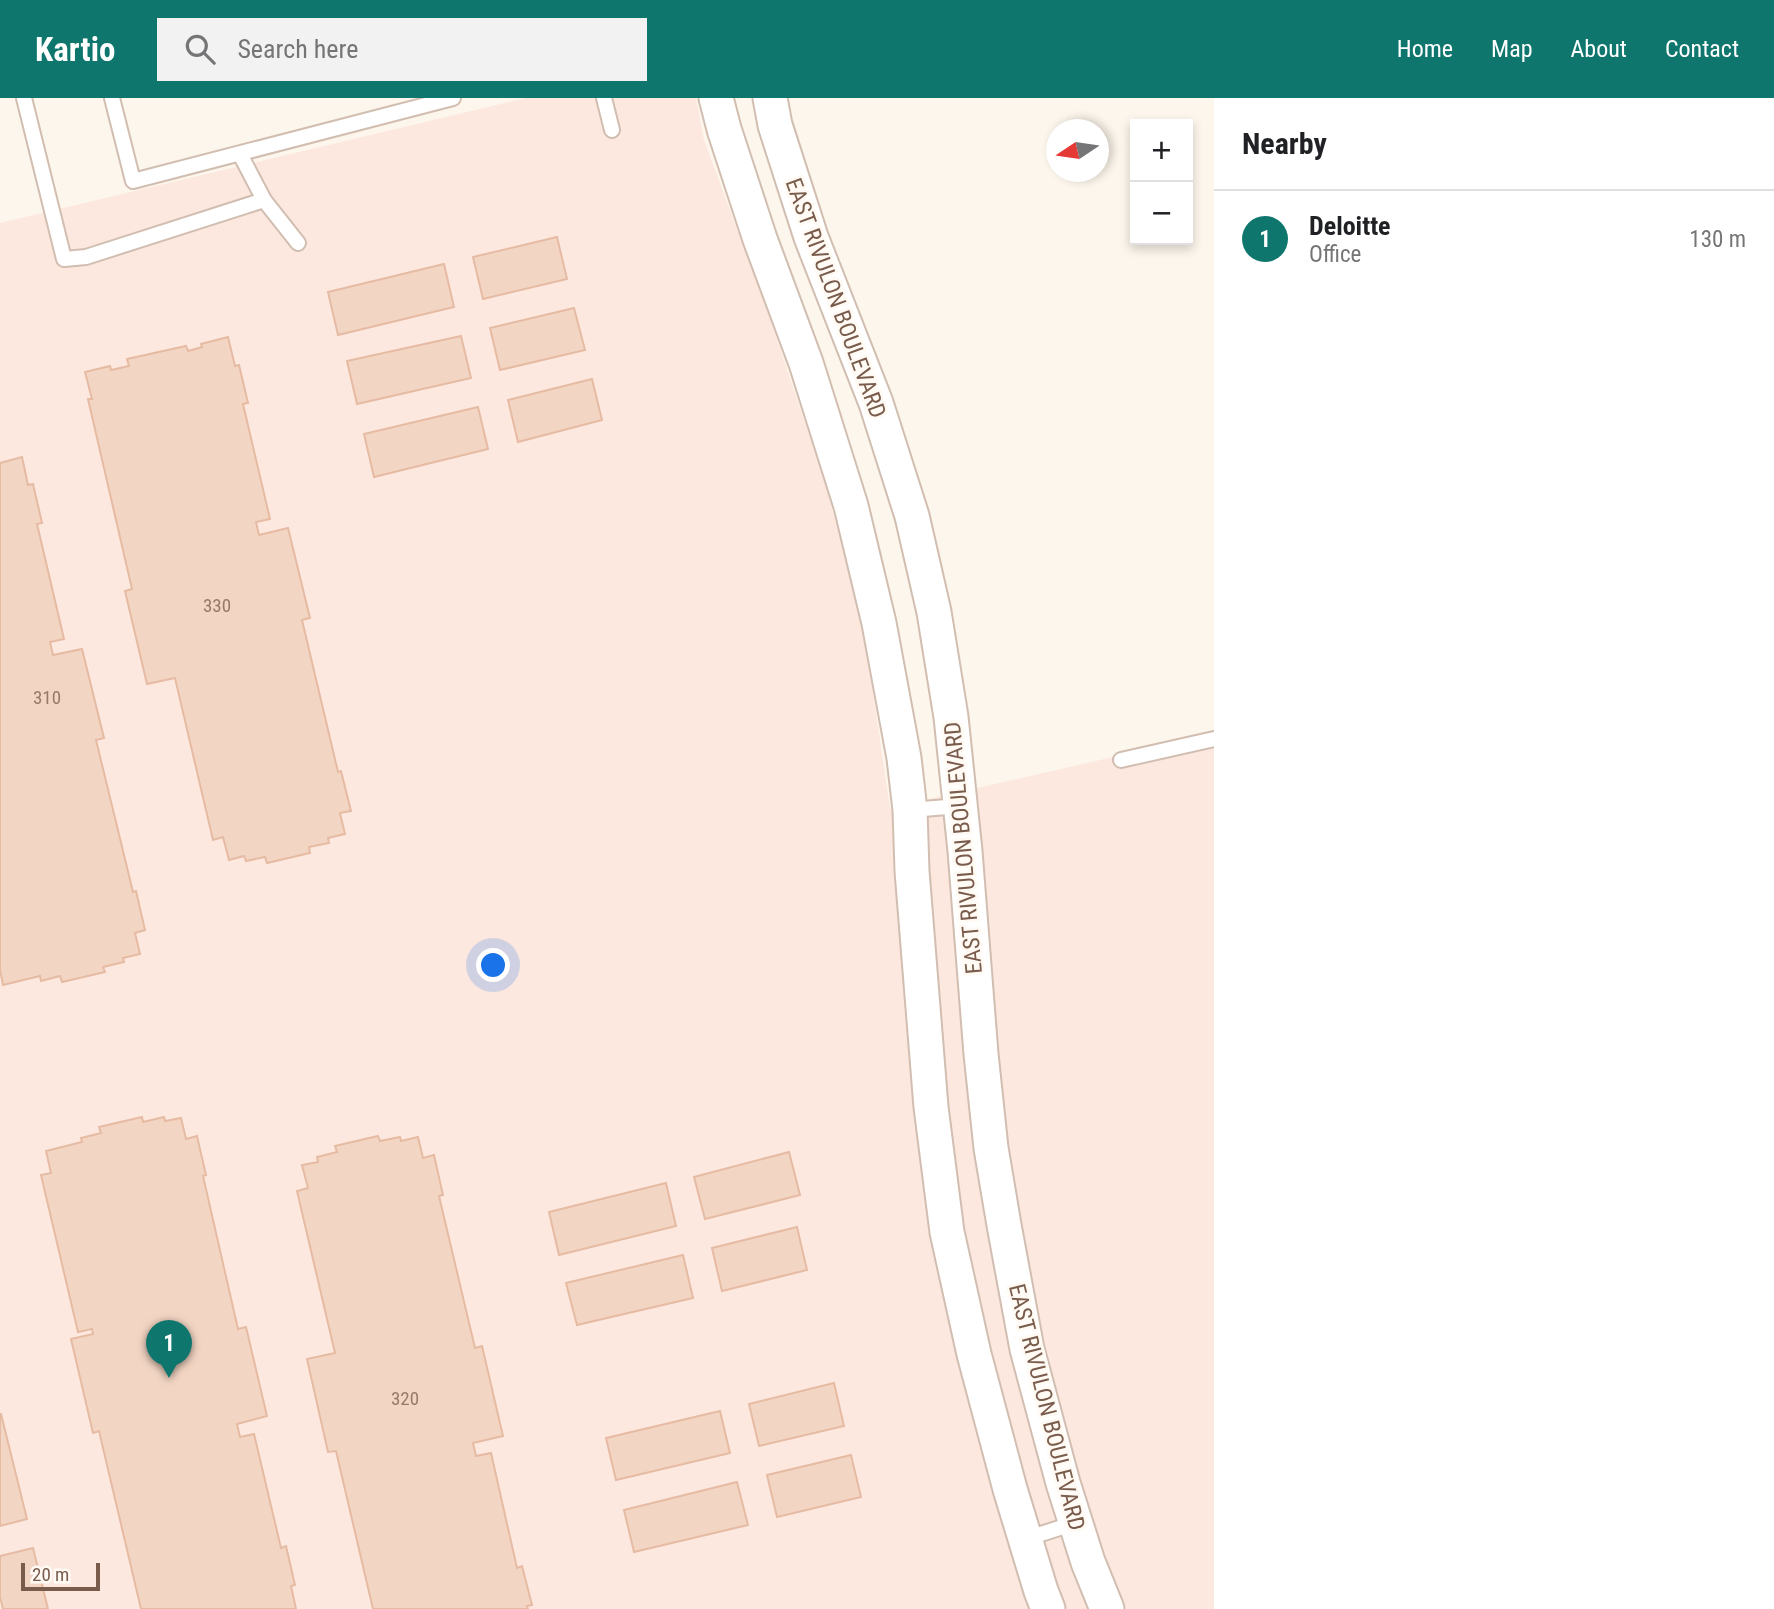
<!DOCTYPE html>
<meta charset="utf-8">
<style>
body{margin:0;font-family:"Roboto Condensed",sans-serif;background:#f2f2f2;color:#202124}
.controls{position:absolute;right:21px;top:21px;display:grid;overflow:hidden;border-radius:0px;box-shadow:0 4px 10px #0003}
.controls button{width:63px;height:63px;display:grid;place-items:center;padding:0;border:0;border-bottom:2px solid #e0e0e0;background:#fff;color:#202124;font:35px sans-serif}
.compass{position:absolute;left:1046px;top:21px;width:63px;height:63px;border-radius:50%;background:#fff;box-shadow:0 4px 10px #0003;rotate:257deg}
.scale{position:absolute;left:21px;bottom:18px;width:79px;box-sizing:border-box;padding-left:7px;border:4px solid #7a5c4d;border-top:0;font-size:19px;line-height:24px;white-space:nowrap;color:#7a5c4d;-webkit-text-stroke:5px #fffaf3;paint-order:stroke}
.you{position:absolute;left:494px;top:868px;width:24px;height:24px;margin:-18px;border:5px solid #fff;border-radius:50%;background:#1a73e8;box-shadow:0 0 0 10px #1a73e833}
.badge{display:grid;place-items:center;width:46px;height:46px;border-radius:50%;background:#0f766e;color:#fff;font-size:23px;font-weight:700}
.pin{position:absolute;translate:-50% -58px;filter:drop-shadow(0 2px 4px #0008)}
.pin::after{content:'';position:absolute;top:37px;width:24px;height:21px;background:inherit;clip-path:polygon(0 0,100% 0,50% 100%)}
.list{margin:0;padding:0;list-style:none}
h2{display:flex;justify-content:space-between;align-items:center;height:91px;margin:0;padding:0 28px;font-size:30px}
h2 small{font-size:23px;font-weight:400;color:#757577}
.list li{display:grid;grid-template-columns:46px 1fr auto;gap:21px;align-items:center;box-sizing:border-box;height:98px;padding:0 28px;border-top:2px solid #e0e0e0}
.list b{display:block;font-size:26px;white-space:nowrap}
.list p{margin:0;font-size:23px;white-space:nowrap;color:#757577}
.list em{font-size:23px;font-style:normal;color:#757577}
.icon{flex:none;width:38px;height:38px;fill:none;stroke:currentColor;stroke-width:2;stroke-linecap:round;stroke-linejoin:round}
.map{position:relative;flex:none;width:1214px;height:1511px;overflow:hidden}
header{display:flex;align-items:center;gap:42px;box-sizing:border-box;height:98px;padding:0 35px;background:#0f766e;color:#fff}
header strong{font-size:33px}
nav{display:flex;gap:38px;margin-inline-start:auto;font-size:24px}
.search{width:490px;height:63px;background:#f2f2f2;display:flex;align-items:center;gap:18px;box-sizing:border-box;padding:0 24px;border-radius:0px;color:#757577;font-size:26px}
main{display:flex}
aside{flex:1;background:#fff}
.map>svg:first-child{display:block}
.commercial{fill:#fde8e0}
.building{fill:#f3d5c3;stroke:#e6bba3;stroke-width:2}
.lines{fill:none;stroke-linecap:round;stroke-linejoin:round}
.service-casing{stroke:#d1beb0;stroke-width:18}
.tertiary-casing{stroke:#d1beb0;stroke-width:37}
.service{stroke:#fff;stroke-width:14}
.tertiary{stroke:#fff;stroke-width:33}
.labels{text-anchor:middle;stroke-width:6;stroke-linejoin:round;paint-order:stroke}
.number-label{font-size:19px;fill:#987a6a}
.street-label{font-size:23px;fill:#7a5c4d;stroke:#fffaf3}
</style>
<header>
<strong>Kartio</strong>
<div class="search"><svg class="icon" aria-label="search" viewBox="0 0 24 24"><circle cx="10" cy="10" r="6"/><path d="M15 15l6 6"/></svg>Search here</div>
<nav><a>Home</a><a>Map</a><a>About</a><a>Contact</a></nav>
</header>
<main>
<div class="map">
<svg width="1214" height="1511" viewBox="0 0 1214 1511">
<rect width="100%" height="100%" fill="#fdf6ec"/>
<polygon class="commercial" points="526,0 696,0 704,42 767,212 825,384 863,526 890,710 1214,636 1214,1511 0,1511 0,125"/>
<g class="building">
<polygon points="557,139 567,181 483,201 473,159"/>
<polygon points="444,166 454,209 338,237 328,194"/>
<polygon points="574,210 585,252 500,272 490,230"/>
<polygon points="461,238 471,280 357,306 347,263"/>
<polygon points="228,239 235,268 239,267 248,305 243,306 270,421 256,424 259,437 288,430 310,520 302,522 338,674 341,673 351,713 340,715 345,736 328,740 329,745 309,749 310,755 267,765 265,759 246,763 244,758 229,762 223,739 213,742 175,580 147,586 125,493 132,491 88,301 92,301 85,274 110,268 111,272 129,268 127,261 186,248 188,253 202,249 201,246"/>
<polygon points="592,281 602,322 518,344 508,302"/>
<polygon points="478,309 488,351 374,379 364,336"/>
<polygon points="22,359 28,387 33,386 42,425 37,426 64,541 50,544 53,557 82,551 104,640 96,642 133,794 136,793 145,832 135,835 140,856 123,860 124,864 103,869 105,874 62,884 60,878 41,883 40,878 3,887 0,872 0,365"/>
<polygon points="142,1019 143,1024 164,1019 165,1023 181,1020 186,1041 197,1038 206,1077 203,1078 238,1231 246,1229 267,1318 237,1326 240,1339 254,1336 281,1450 286,1448 295,1487 291,1488 296,1511 141,1511 99,1333 93,1335 71,1241 93,1236 92,1231 78,1234 41,1077 51,1075 46,1053 82,1044 81,1040 101,1035 99,1029"/>
<polygon points="378,1038 380,1043 400,1039 401,1043 418,1039 423,1060 434,1057 443,1097 439,1098 475,1250 482,1248 503,1338 473,1345 476,1358 491,1355 517,1470 522,1468 532,1507 527,1508 528,1511 373,1511 336,1353 328,1354 307,1261 335,1255 297,1093 308,1090 302,1067 318,1064 317,1059 337,1054 335,1048"/>
<polygon points="789,1054 800,1097 705,1121 694,1079"/>
<polygon points="666,1085 676,1128 559,1157 549,1114"/>
<polygon points="797,1129 807,1172 722,1193 712,1150"/>
<polygon points="683,1157 693,1200 577,1227 566,1185"/>
<polygon points="834,1285 844,1328 759,1348 749,1306"/>
<polygon points="720,1313 730,1355 616,1382 606,1340"/>
<polygon points="0,1316 1,1316 27,1421 0,1428"/>
<polygon points="851,1357 861,1399 777,1419 767,1377"/>
<polygon points="737,1384 748,1427 634,1454 624,1412"/>
<polygon points="33,1450 48,1511 3,1511 0,1499 0,1458"/>
</g>
<g class="lines">
<g class="service-casing">
<g id="service">
<polyline points="24,0 64,161 86,159 264,102"/>
<polyline points="112,0 133,83 453,0"/>
<polyline points="604,0 612,32"/>
<polyline points="240,56 264,102 298,145"/>
<polyline points="1121,662 1214,641"/>
<polyline points="910,712 960,708"/>
<polyline points="1025,1441 1075,1425"/>
</g>
</g>
<g class="tertiary-casing">
<g id="tertiary">
<polyline points="716,0 724,31 760,141 806,265 851,408 879,525 904,660 910,712 912,773 931,1009 947,1134 974,1256 1010,1391 1041,1493 1048,1511"/>
<polyline points="770,0 775,27 811,139 876,305 912,418 934,514 951,619 965,753 981,956 991,1050 1004,1127 1027,1251 1063,1385 1088,1464 1107,1511"/>
</g>
</g>
<use href="#service" class="service"/>
<use href="#tertiary" class="tertiary"/>
</g>
<g class="labels">
<g class="number-label">
<text x="217" y="514">330</text>
<text x="47" y="606">310</text>
<text x="405" y="1307">320</text>
</g>
<g class="street-label">
<text transform="translate(836 200) rotate(70)" y="8">EAST RIVULON BOULEVARD</text>
<text transform="translate(963 750) rotate(-95)" y="8">EAST RIVULON BOULEVARD</text>
<text transform="translate(1047 1309) rotate(76)" y="8">EAST RIVULON BOULEVARD</text>
</g>
</g>
</svg>
<div class="controls">
<button>+</button>
<button>−</button>
</div>
<svg class="compass" viewBox="-18 -18 36 36"><path d="M0-13l5 13h-10z" fill="#e53935"/><path d="M0 13l5-13h-10z" fill="#757577"/></svg>
<div class="scale">20 m</div>
<div class="you"></div>
<div class="pin badge" style="left:169px;top:1280px">1</div>
</div>
<aside>
<h2>Nearby<small></small></h2>
<ul class="list">
<li><span class="badge">1</span><div><b>Deloitte</b><p>Office</p></div><em>130 m</em></li>
</ul>
</aside>
</main>
